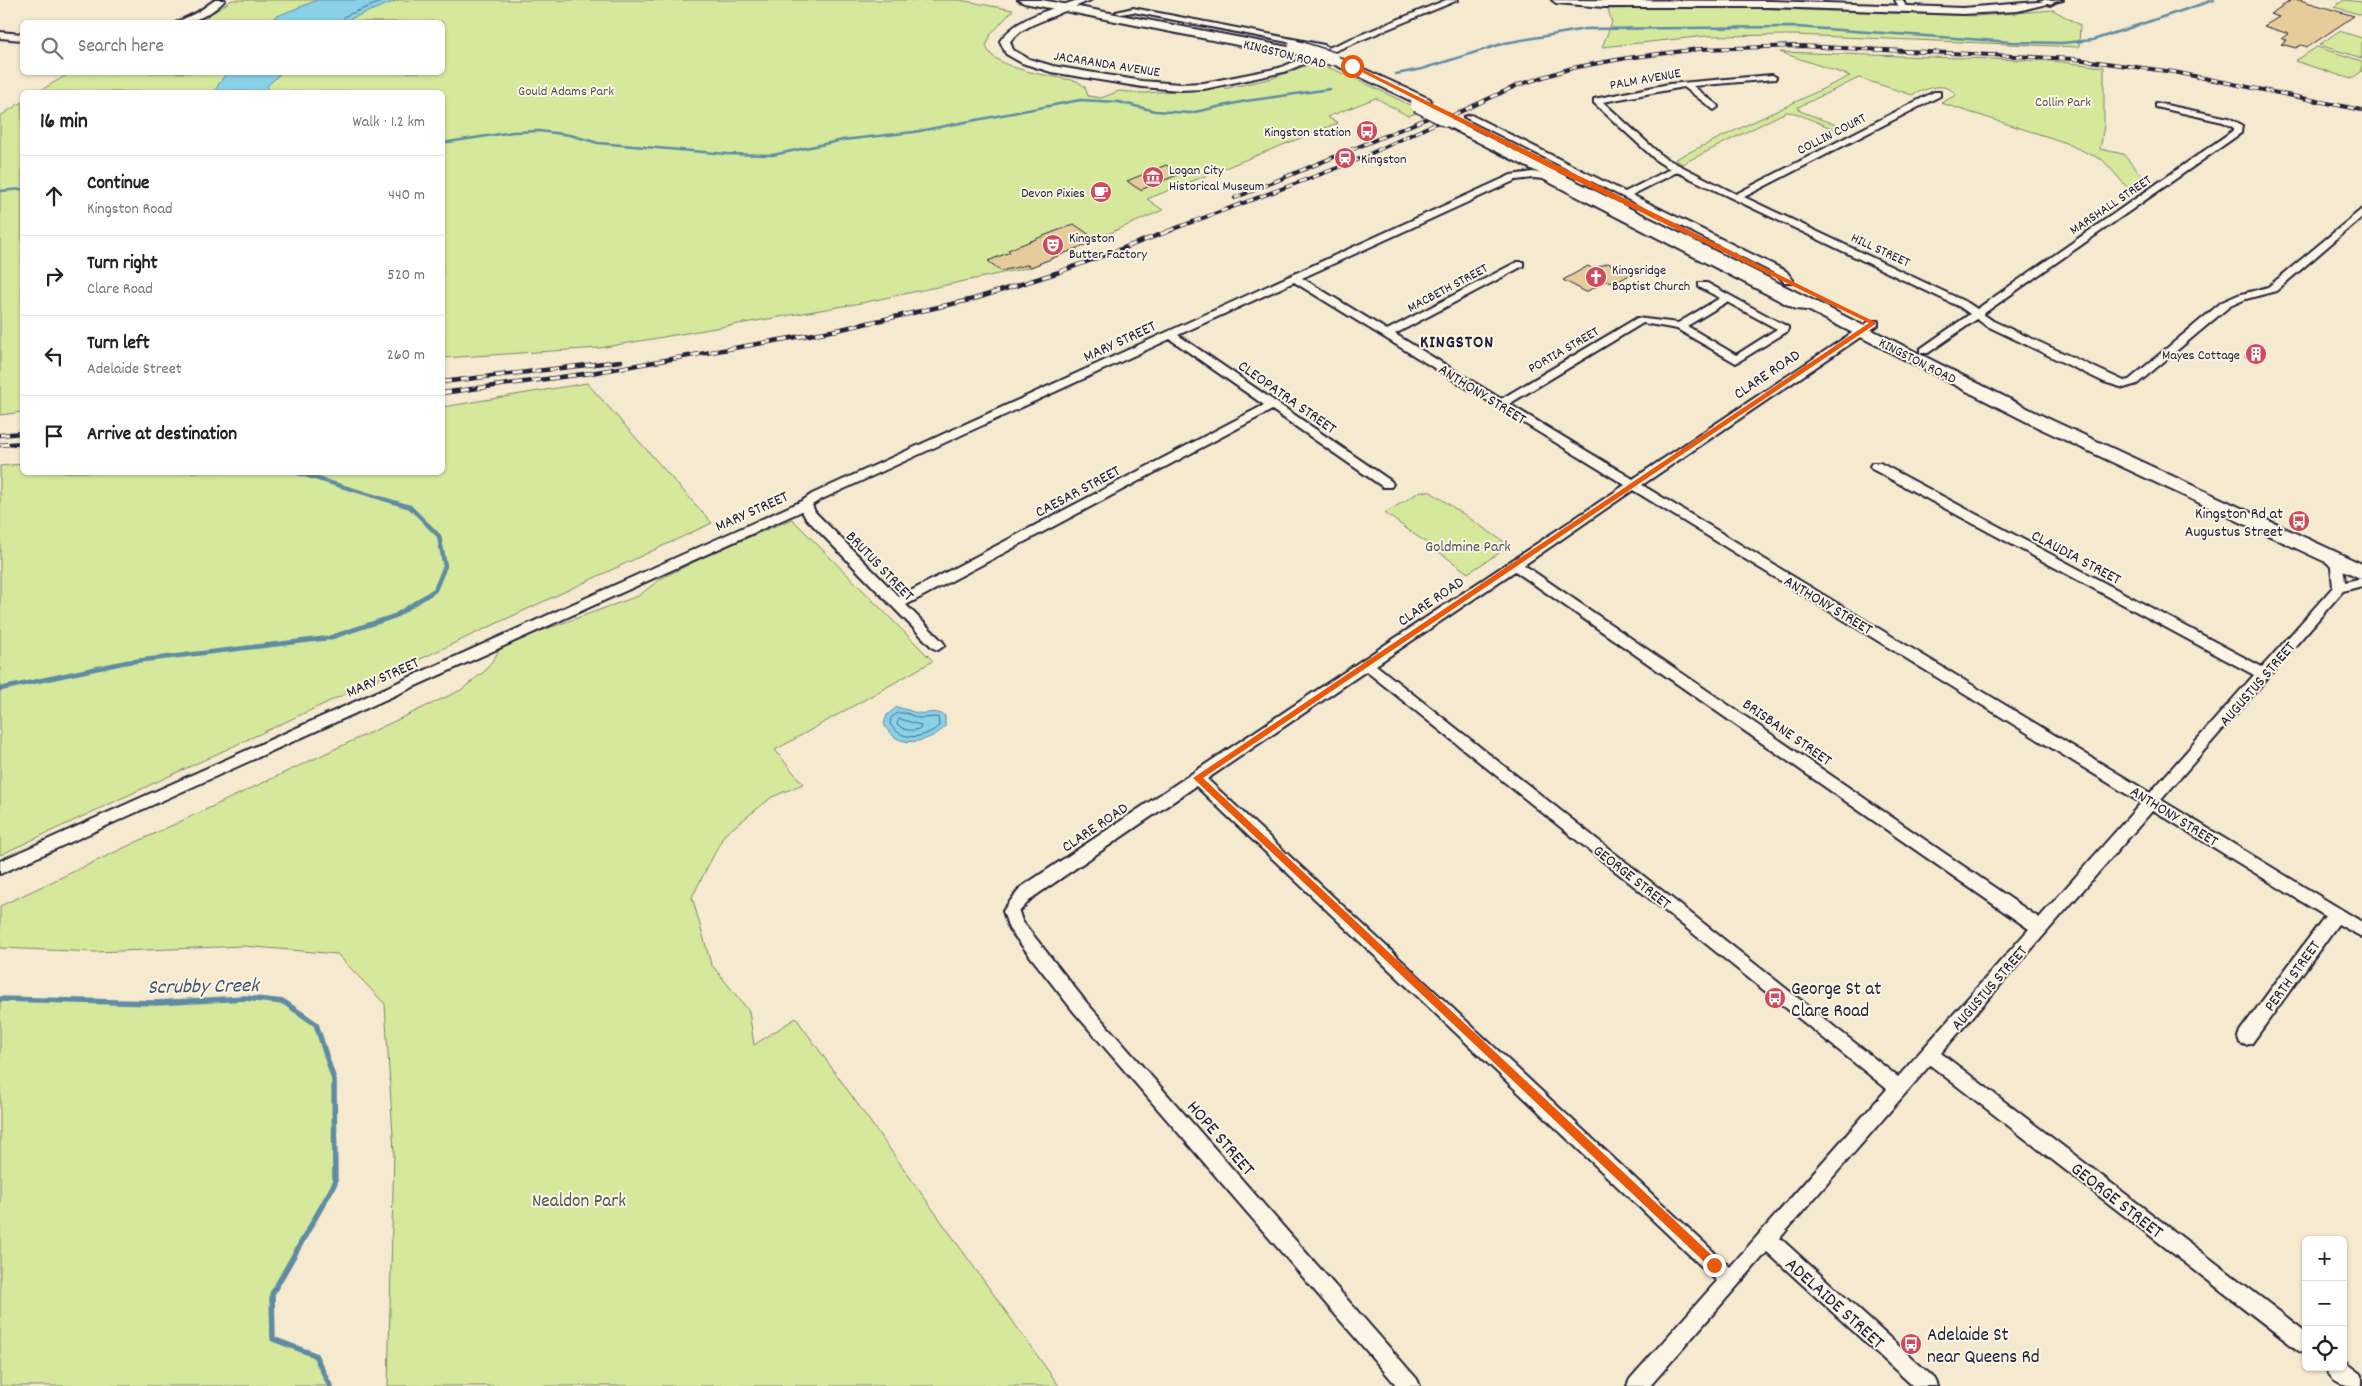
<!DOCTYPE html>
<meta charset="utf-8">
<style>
body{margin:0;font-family:Dekko,sans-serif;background:#f2f2f2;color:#222}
.controls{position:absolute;right:15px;bottom:15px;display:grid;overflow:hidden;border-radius:8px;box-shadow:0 1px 4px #0004}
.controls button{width:45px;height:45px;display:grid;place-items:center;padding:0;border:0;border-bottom:1px solid #e0e0e0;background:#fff;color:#222;font:25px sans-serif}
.stop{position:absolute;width:15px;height:15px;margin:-11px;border:4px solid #ea580c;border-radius:50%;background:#fff}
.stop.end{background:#ea580c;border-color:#fff;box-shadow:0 1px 5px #0008}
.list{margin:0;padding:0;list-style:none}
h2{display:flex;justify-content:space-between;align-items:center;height:65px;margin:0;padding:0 20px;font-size:21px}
h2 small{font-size:16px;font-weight:400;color:#767676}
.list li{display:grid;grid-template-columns:32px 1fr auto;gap:15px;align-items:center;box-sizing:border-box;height:80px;padding:0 20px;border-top:1px solid #e0e0e0}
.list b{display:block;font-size:19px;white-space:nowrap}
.list p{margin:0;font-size:16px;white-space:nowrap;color:#767676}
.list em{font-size:16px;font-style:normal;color:#767676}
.icon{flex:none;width:28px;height:28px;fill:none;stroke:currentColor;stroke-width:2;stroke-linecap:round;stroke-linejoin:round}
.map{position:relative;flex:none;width:2362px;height:1386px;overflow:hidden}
.search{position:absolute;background:#fff;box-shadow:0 1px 4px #0004;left:20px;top:20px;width:425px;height:55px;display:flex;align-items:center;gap:12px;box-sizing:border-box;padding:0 18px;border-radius:8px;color:#767676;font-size:19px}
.panel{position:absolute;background:#fff;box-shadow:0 1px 4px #0004;left:20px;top:90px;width:425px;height:385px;border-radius:8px}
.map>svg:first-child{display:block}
.green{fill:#d5e89c;stroke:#7c856c}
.water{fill:#88d1e9;stroke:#5f8ba3}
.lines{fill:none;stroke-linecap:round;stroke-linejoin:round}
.shore{stroke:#4b6881;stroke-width:1}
.stream-far3{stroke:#5f8ba3;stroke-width:2.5}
.stream-far2{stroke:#5f8ba3;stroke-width:4}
.stream-far1{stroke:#5f8ba3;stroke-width:4.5}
.stream{stroke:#5f8ba3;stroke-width:5.5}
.building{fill:#e6cc9b;stroke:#22223b}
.minor-casing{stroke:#22223b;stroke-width:4}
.tertiary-casing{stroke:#22223b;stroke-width:4}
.primary-casing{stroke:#22223b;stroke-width:4}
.minor{fill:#fcf5e5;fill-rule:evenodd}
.tertiary{fill:#fcf5e5;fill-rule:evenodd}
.primary{fill:#fcf5e5;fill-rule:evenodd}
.rail-far1-casing{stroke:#22223b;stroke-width:4}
.rail-casing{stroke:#22223b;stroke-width:4.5}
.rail-far1{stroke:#fcf5e5;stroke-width:2.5;stroke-dasharray:7;stroke-linecap:butt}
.rail{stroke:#fcf5e5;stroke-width:3;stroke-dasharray:9;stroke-linecap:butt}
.primary-bridge-casing{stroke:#22223b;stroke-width:16;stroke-linecap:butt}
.primary-bridge{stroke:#fcf5e5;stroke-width:13}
.route{fill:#ea580c}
.labels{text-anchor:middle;stroke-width:4;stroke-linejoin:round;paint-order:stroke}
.far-street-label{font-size:14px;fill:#22223b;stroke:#fcf5e5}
.far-park-label{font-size:14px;fill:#4f5453;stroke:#fcf5e5}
.far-poi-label{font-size:14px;fill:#22223b;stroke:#fcf5e5;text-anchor:start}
.street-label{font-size:16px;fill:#22223b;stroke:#fcf5e5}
.poi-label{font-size:16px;fill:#22223b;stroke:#fcf5e5;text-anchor:end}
.park-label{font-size:16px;fill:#4f5453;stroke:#fcf5e5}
.far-district-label{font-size:18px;font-weight:bold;letter-spacing:1px;fill:#22223b;stroke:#fcf5e5}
.near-poi-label{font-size:19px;fill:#22223b;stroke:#fcf5e5;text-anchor:start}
.near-street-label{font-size:19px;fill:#22223b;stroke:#fcf5e5}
.near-park-label{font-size:19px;fill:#4f5453;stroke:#fcf5e5}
.near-water-label{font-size:21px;font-style:italic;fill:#41576f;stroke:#fcf5e5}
</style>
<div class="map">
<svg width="2362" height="1386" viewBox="0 0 2362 1386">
<rect width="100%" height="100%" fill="#f5e9cf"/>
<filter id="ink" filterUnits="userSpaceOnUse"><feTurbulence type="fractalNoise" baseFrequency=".02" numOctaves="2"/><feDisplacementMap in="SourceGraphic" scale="10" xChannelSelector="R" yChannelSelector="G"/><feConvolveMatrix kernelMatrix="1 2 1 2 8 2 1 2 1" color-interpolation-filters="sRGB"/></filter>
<g filter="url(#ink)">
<g class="green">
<path d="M232 0H960L1013 10 991 34 986 46C994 71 1055 76 1077 81L1085 87 1088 96 1101 98 1119 91 1143 93 1228 88 1273 78 1315 62 1359 80 1422 111 1408 116 1376 98 1327 117 1338 123 1147 199 1163 210 1031 267 861 303 599 348 443 358 442 92H38L70 73 442 72V22H194L202 20Z"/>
<polygon points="2344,0 2362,2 2362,15 2334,7"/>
<polygon points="1720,7 1977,16 2053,10 2080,25 2079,47 1794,35 1706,36 1602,47 1612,23 1608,9"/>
<polygon points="2339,31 2362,38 2362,58 2319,45"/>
<polygon points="2317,47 2362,61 2362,71 2351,79 2295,61"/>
<path d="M1780 52 2053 61 2104 67V126L2100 149 2123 154 2148 183 2132 193 2103 160 2061 141 1941 103 1956 95C1945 80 1926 89 1912 95L1859 78 1798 107 1800 111 1846 129 1838 133 1836 130 1795 113 1786 112 1682 164 1675 159 1850 76Z"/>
<polygon points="22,102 22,412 0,415 0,116"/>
<polygon points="587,383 712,523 0,855 0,466 22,464 22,472 442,472 443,407"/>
<polygon points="1421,491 1431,492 1510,546 1468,573 1385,513"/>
<polygon points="792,519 933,661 775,750 803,784 772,797 724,835 692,897 711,964 749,1011 754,1045 796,1018 1059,1386 388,1386 394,1152 385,1004 337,954 244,946 95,952 0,948 0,906 461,690 486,670 501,648 541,631 638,596 662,578 712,553"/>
<polygon points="245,998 284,1002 316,1024 334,1080 335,1183 272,1294 273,1339 315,1355 330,1386 0,1386 0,999 156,1003"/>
</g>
<g class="water">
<polygon points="318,0 398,0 342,22 267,22 277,16"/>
<polygon points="226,73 226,72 281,73 267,86 270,92 214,92"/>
<path d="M897 707C905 709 910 711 917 713 927 715 935 709 945 716V727C927 744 896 750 884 724L887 715Z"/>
</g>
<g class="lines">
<g class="shore">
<polyline points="341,22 345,16 386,0"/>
<path d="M898 713H906L918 718 938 717 939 726C924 739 902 742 890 724L891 718Z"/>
<path d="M900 719 920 725 921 728C912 732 904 731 897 724Z"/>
</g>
<g class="stream-far3">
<polyline points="1396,74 1422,69 1505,43 1585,29 1796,27 2012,42 2062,43 2093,40 2214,0"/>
<polyline points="442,143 513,132 539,131 570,135 598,143 727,154 773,155 843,140 914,132 1080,100 1119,102 1155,111 1190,113 1246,101 1330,89"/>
<polyline points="0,191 22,189"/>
</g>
<polyline class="stream-far2" points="295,472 410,507 429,526"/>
<polyline class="stream-far1" points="0,689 127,662 329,638 395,616 435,590 445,566 439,536 428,525"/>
<polyline class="stream" points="0,999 156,1003 245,998 284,1002 316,1024 334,1080 335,1183 272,1294 273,1339 315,1355 330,1386"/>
</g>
<g class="building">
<polygon points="2292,0 2300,0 2354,16 2308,47 2301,45 2296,48 2281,44 2287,40 2282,39 2289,34 2264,26 2279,17 2270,14"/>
<polygon points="1166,165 1180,174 1140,190 1127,181"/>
<polygon points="1074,224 1097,240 1031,267 1027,265 1001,271 988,261 1010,252 1008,250"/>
<polygon points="1608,263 1631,274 1617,282 1606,281 1586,292 1563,280 1588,266 1593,269"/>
<polygon points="2252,344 2265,349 2260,362 2245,357"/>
</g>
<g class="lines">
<g class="minor-casing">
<g id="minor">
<polygon points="1895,0 1903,0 1907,10 1901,10"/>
<polygon points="2039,0 2049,0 2054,3 2050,5"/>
<polygon points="1133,8 1324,45 1328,47 1324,49 1133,12 1120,14 1116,12"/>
<polygon points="1772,75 1776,77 1775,79 1693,86 1717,105 1718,107 1714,110 1684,87 1603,102 1663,157 1736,194 1934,92 1940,92 1940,96 1744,197 1968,303 1977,309 2234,130 2234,128 2223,122 2156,107 2156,103 2229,118 2242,125 2241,133 1983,314 1993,321 2124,381 2129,380 2222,302 2238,295 2268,287 2362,209 2362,217 2276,291 2246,299 2230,306 2137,384 2124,388 2104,382 1985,325 1977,319 1928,353 1920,353 1920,349 1970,314 1960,307 1677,172 1632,195 1786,271 1793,280 1792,282 1784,282 1778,275 1464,117 1471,115 1625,192 1670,169 1657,161 1594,103 1594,99 1669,84"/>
<path d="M1533 172 1548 175 1802 304 1816 305 1821 308 1816 311 1796 309 1543 179 1533 178 1516 180 1302 278 1387 330 1517 262H1523V266L1395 334 1501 399 1637 318 1678 323 1720 298 1699 287V283H1707L1788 327V331L1736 363 1677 329 1643 323 1509 404 1633 479 1870 321H1878V325L1642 485 2150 793 2254 675 1872 469 1870 466 1872 463H1880L2262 667 2333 587 2331 567 2320 554 2322 551H2330L2343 566 2345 582 2362 578V586L2343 591 2161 800 2362 922V937L2338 924 2252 1043 2246 1045 2240 1043 2238 1037 2240 1031 2325 916 2153 810 1941 1053 2306 1332V1354L2299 1351 1930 1065 1780 1238 1935 1379 1938 1386H1913L1767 1252 1650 1386H1627L1630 1379 1717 1281 1196 786 1032 898 1019 912 1022 921 1086 1002 1417 1379 1420 1386H1397L1074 1012 1009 929 1003 911 1020 888 1625 485 1294 282 1178 335 1391 481 1393 484 1391 487H1383L1272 410 906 605 943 642 945 645 938 650 933 648 805 517 802 511 0 874V861L802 501 812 494 1511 175ZM1727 302 1777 329 1736 355 1687 326ZM1170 339 1264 405 899 597 815 512 812 505 820 500ZM1633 490 2141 803 2039 918 1524 565ZM1515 571 2029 929 1898 1077 1376 665ZM1366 671 1887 1089 1730 1267 1207 779Z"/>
<path d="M2343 1361 2362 1375V1386C2346 1386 2332 1384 2325 1367H2343Z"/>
</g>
</g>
<g class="tertiary-casing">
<g id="tertiary">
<path d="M215 0H225C214 12 194 24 177 22L198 12Z"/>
<path d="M1078 0H1091L1032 25 1021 31 1010 41 1013 50 1029 59 1053 66 1142 81 1180 84 1204 83 1279 68 1446 0H1458L1284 72 1204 89 1180 90 1142 87 1051 72 1022 63 1006 54 1000 41C1017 17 1052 9 1078 0Z"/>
<polygon points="1552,0 1771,1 1963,8 2063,0 2018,11 1963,14 1771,7 1604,7 1556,3"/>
<polygon points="0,32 22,34 22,40 0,38"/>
</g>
</g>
<g class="primary-casing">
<g id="primary">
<polygon points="1018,0 1042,0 1288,47 1294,51 1288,55 1024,3"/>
<polygon points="1333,55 1430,99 1431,102 1425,106 1420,105 1329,62 1327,59"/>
<polygon points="1446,116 2047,418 2362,564 2362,579 2035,426 1441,123 1439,120 1441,117"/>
</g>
</g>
<use href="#minor" class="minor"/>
<use href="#tertiary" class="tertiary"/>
<use href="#primary" class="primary"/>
<g class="rail-far1-casing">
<g id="rail-far1">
<polyline points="1235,198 1440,113"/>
<polyline points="1168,231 1348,164 1518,85 1572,68 1627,58 1699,49 1799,46 2075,59 2174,72 2362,110"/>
</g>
</g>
<g class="rail-casing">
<g id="rail">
<polyline points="442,382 621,361"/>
<polyline points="442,393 591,373 837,330 974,299 1059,272 1172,230"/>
<polyline points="0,435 22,433"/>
<polyline points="0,445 22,443"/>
</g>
</g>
<use href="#rail-far1" class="rail-far1"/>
<use href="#rail" class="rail"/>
<g class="primary-bridge-casing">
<g id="primary-bridge">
<polyline points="1295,47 1333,59"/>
<polyline points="1417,105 1446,120"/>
</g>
</g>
<use href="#primary-bridge" class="primary-bridge"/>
</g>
</g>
<polygon class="route" points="1354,65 1877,323 1203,778 1718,1261 1718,1269 1714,1271 1193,778 1869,323 1548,167 1350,66"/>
<defs>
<g id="bus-disc" transform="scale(1.125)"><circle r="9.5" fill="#d1495b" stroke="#fcf5e5"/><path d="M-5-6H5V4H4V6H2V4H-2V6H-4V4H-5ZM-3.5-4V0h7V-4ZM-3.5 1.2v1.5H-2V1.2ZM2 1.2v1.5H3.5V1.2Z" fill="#fff"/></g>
<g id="station-disc" transform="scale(1.125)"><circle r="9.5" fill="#d1495b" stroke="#fcf5e5"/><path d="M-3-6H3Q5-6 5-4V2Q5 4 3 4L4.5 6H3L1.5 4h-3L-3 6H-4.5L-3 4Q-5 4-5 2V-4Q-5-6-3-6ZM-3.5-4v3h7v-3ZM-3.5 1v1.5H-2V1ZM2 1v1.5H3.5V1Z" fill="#fff"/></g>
<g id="museum-disc" transform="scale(1.125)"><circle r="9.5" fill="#d1495b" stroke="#fcf5e5"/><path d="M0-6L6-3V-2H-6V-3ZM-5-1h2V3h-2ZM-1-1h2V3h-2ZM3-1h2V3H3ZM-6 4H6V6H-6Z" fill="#fff"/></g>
<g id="cafe-disc" transform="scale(1.125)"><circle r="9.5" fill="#d1495b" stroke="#fcf5e5"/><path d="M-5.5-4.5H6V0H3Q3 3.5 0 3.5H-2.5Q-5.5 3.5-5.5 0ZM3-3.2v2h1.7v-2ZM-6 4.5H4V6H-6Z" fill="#fff"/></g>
<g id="theatre-disc" transform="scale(1.125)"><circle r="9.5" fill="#d1495b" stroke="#fcf5e5"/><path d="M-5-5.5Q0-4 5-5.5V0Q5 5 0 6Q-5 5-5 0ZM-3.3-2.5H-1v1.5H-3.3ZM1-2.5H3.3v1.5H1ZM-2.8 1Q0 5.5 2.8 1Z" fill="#fff"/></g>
<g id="church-disc" transform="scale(1.125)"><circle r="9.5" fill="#d1495b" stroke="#fcf5e5"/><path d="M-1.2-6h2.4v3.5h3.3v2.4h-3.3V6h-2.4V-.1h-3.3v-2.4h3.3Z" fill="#fff"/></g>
<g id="building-disc" transform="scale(1.125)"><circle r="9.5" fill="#d1495b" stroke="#fcf5e5"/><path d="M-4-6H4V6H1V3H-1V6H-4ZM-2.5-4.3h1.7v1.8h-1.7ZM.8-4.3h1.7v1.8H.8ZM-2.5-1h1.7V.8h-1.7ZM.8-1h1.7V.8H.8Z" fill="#fff"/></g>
</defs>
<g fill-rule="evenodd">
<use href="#bus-disc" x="1367" y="131"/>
<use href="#station-disc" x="1345" y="158"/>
<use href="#museum-disc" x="1153" y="177"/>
<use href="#cafe-disc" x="1101" y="192"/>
<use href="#theatre-disc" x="1053" y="245"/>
<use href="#church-disc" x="1596" y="277"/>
<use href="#building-disc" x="2256" y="354"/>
<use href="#bus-disc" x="2299" y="521"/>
<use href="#bus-disc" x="1775" y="998"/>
<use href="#bus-disc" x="1911" y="1344"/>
</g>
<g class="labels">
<g class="far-street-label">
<text transform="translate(1285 53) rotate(14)" y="5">KINGSTON ROAD</text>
<text transform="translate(1107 63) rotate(9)" y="5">JACARANDA AVENUE</text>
<text transform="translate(1645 78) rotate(-10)" y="5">PALM AVENUE</text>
<text transform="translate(1831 133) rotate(-27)" y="5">COLLIN COURT</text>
<text transform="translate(2110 204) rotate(-34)" y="5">MARSHALL STREET</text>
<text transform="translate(1881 249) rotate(25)" y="5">HILL STREET</text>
<text transform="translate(1447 287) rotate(-28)" y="5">MACBETH STREET</text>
<text transform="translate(1563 349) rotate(-30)" y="5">PORTIA STREET</text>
<text transform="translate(1918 360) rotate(27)" y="5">KINGSTON ROAD</text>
</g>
<g class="far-park-label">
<text x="566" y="95">Gould Adams Park</text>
<text x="2063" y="106">Collin Park</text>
</g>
<g class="far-poi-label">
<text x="1351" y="136" text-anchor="end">Kingston station</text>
<text x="1361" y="163">Kingston</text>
<text x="1169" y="174">Logan City<tspan x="1169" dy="16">Historical Museum</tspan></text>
<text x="1085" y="197" text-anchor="end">Devon Pixies</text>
<text x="1069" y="242">Kingston<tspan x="1069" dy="16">Butter Factory</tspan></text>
<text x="1612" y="274">Kingsridge<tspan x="1612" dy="16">Baptist Church</tspan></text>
<text x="2240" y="359" text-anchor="end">Mayes Cottage</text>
</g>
<g class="street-label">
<text transform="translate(1119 340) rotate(-25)" y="6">MARY STREET</text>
<text transform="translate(1766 373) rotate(-34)" y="6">CLARE ROAD</text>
<text transform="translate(1483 393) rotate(32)" y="6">ANTHONY STREET</text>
<text transform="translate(1288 396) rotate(35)" y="6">CLEOPATRA STREET</text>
<text transform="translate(1077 490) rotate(-28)" y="6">CAESAR STREET</text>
<text transform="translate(751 510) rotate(-24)" y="6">MARY STREET</text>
<text transform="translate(2077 556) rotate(28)" y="6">CLAUDIA STREET</text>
<text transform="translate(881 565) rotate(46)" y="6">BRUTUS STREET</text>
<text transform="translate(1430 600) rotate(-34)" y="6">CLARE ROAD</text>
<text transform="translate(1829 604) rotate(31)" y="6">ANTHONY STREET</text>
<text transform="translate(382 676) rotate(-24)" y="6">MARY STREET</text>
<text transform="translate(2256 683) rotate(-49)" y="6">AUGUSTUS STREET</text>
<text transform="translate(1788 731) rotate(35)" y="6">BRISBANE STREET</text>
<text transform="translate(2175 815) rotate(32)" y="6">ANTHONY STREET</text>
<text transform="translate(1094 826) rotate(-34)" y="6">CLARE ROAD</text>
<text transform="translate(1633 876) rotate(38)" y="6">GEORGE STREET</text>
<text transform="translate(2291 975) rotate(-54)" y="6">PERTH STREET</text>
<text transform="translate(1988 987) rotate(-49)" y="6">AUGUSTUS STREET</text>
</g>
<g class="poi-label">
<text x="2283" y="518">Kingston Rd at<tspan x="2283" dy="18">Augustus Street</tspan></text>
</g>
<g class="park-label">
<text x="1468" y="551">Goldmine Park</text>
</g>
<g class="far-district-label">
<text x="1457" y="347">KINGSTON</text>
</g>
<g class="near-poi-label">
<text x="1791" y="994">George St at<tspan x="1791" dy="22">Clare Road</tspan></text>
<text x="1927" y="1340">Adelaide St<tspan x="1927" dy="22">near Queens Rd</tspan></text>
</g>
<g class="near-street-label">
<text transform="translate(1222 1137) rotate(49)" y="7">HOPE STREET</text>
<text transform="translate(2118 1199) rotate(38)" y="7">GEORGE STREET</text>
<text transform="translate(1836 1302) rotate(42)" y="7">ADELAIDE STREET</text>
</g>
<g class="near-park-label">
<text x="579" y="1206">Nealdon Park</text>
</g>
<g class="near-water-label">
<text transform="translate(203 985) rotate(-1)" y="7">Scrubby Creek</text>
</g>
</g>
</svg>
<div class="controls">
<button>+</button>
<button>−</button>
<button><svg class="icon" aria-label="locate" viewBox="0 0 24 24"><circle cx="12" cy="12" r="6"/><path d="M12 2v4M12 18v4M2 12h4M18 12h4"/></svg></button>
</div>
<div class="stop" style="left:1352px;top:66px"></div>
<div class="stop end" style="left:1714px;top:1265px"></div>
<div class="search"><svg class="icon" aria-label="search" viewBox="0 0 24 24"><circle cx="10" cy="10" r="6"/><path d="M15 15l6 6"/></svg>Search here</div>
<section class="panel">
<h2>16 min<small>Walk · 1.2 km</small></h2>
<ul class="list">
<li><svg class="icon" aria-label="ahead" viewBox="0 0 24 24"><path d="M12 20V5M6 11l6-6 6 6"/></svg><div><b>Continue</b><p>Kingston Road</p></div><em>440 m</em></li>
<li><svg class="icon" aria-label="right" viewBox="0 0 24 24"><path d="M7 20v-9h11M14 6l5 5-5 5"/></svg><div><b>Turn right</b><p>Clare Road</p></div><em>520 m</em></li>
<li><svg class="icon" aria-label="left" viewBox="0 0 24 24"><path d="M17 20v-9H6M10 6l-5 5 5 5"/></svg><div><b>Turn left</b><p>Adelaide Street</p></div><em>260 m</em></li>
<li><svg class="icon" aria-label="arrive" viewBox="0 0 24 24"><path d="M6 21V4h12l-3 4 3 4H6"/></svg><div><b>Arrive at destination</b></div></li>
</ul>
</section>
</div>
